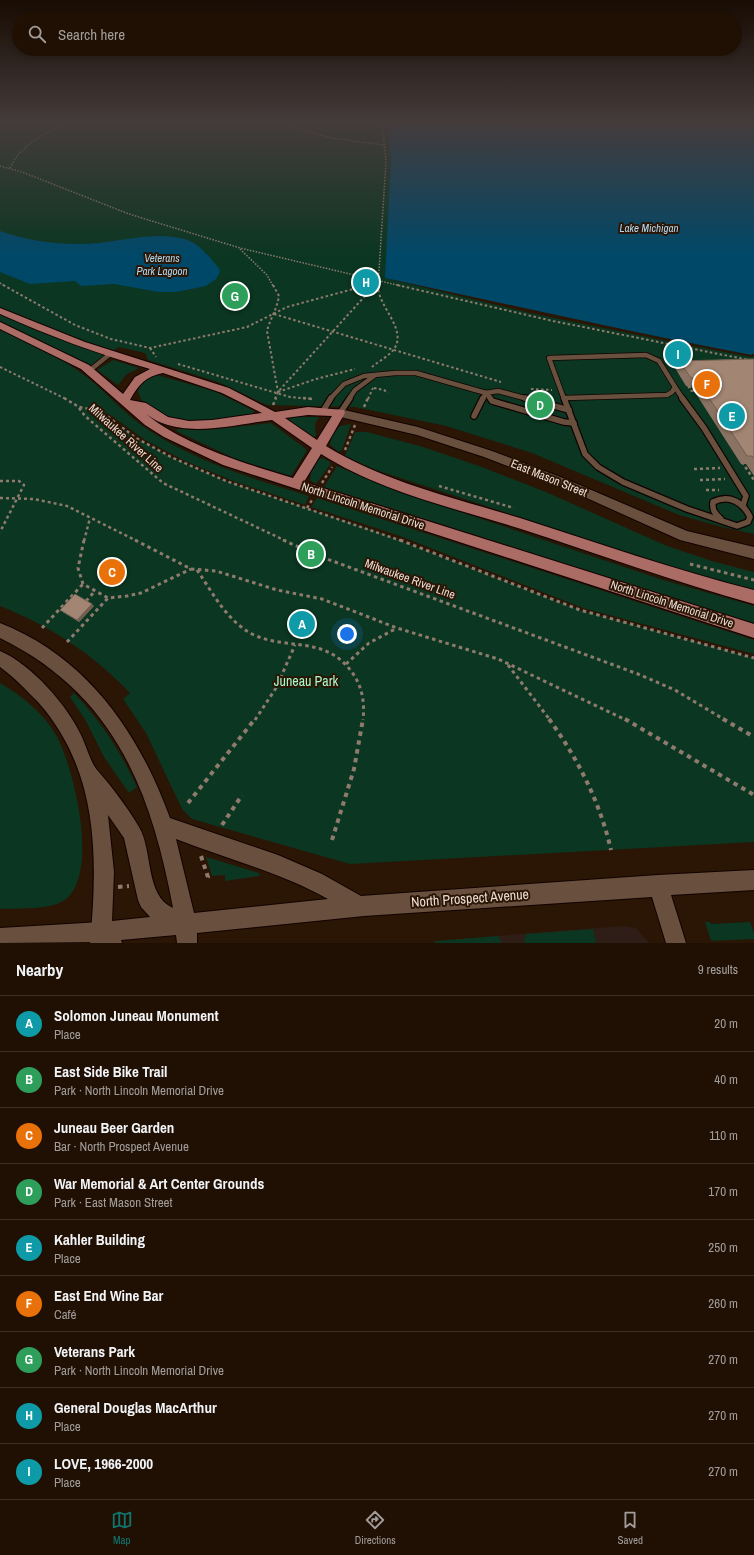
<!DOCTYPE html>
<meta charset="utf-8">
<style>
body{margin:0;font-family:"Archivo Narrow",sans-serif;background:#2d1e13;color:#f1f3f6}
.you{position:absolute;left:347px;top:634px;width:14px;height:14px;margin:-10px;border:3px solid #fff;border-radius:50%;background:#1a73e8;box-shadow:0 0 0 6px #1a73e833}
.badge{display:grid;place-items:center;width:26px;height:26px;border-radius:50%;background:#0f766e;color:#fff;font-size:13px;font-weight:700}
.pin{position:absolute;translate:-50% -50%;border:2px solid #fff;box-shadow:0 1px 4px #0006}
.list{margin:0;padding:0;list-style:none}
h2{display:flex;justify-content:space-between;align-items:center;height:52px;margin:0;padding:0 16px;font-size:17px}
h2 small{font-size:13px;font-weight:400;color:#a29d9a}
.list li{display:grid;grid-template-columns:26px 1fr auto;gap:12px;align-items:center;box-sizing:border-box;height:56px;padding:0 16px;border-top:1px solid #3d3026}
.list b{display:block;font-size:15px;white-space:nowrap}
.list p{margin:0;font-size:13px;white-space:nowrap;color:#a29d9a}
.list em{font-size:13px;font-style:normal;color:#a29d9a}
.icon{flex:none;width:22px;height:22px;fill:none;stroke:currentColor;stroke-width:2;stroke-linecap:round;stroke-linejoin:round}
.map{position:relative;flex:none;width:754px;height:943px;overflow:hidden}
.search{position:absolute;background:#201004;box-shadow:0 2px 6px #0003;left:12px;right:12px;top:12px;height:44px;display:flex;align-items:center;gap:10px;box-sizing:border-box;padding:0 14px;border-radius:22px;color:#a29d9a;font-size:15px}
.sheet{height:556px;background:#201004}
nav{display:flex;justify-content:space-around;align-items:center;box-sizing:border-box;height:56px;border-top:1px solid #3d3026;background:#201004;font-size:11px;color:#a29d9a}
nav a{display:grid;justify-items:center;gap:2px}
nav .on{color:#0f766e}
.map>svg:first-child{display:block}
.commercial{fill:#2f1e17}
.green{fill:#0b3621}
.water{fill:#004868}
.pier{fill:#2b1505}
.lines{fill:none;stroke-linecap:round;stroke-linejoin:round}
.lane-far1-casing{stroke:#120200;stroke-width:6}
.lane-casing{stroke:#120200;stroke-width:8}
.street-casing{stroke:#120200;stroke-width:2}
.secondary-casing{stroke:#120200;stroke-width:2}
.primary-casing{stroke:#120200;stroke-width:2}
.path-far4{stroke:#8e7b6e;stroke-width:1.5;stroke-dasharray:1.5 1.5;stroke-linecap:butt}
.path-far3{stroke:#8e7b6e;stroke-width:2;stroke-dasharray:2.5 2.5;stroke-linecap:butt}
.path-far2{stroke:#8e7b6e;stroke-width:2.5;stroke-dasharray:3 3;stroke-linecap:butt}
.path-far1{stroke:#8e7b6e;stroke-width:3;stroke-dasharray:3.5 3.5;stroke-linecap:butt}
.path{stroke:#8e7b6e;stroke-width:4;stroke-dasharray:4.5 4.5;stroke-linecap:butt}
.lane-far1{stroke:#69503e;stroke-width:4.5}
.lane{stroke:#69503e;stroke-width:5.5}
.street{fill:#69503e;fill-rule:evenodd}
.secondary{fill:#69503e;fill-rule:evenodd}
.primary{fill:#aa6c64;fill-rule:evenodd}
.path-bridge{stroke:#8e7b6e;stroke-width:2;stroke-dasharray:2.5 2.5;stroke-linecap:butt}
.wall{fill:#8b7363}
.shaded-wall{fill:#715e50}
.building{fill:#a28673;stroke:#715e50}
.labels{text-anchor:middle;stroke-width:4;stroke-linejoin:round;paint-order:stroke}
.far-water-label{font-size:11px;font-style:italic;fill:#b2d9f1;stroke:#2b1505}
.street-label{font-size:12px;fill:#ecdcd2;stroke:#2b1505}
.near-park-label{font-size:14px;fill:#a5faca;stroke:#2b1505}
.near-street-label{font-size:14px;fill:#ecdcd2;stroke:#2b1505}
</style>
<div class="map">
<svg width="754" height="943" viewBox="0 0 754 943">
<rect width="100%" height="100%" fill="#2b1505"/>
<polygon class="commercial" points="623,926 636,928 649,943 485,943 484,937"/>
<g class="green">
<path d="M0 123H387L391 160 449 291C549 316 650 335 751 355L754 354V366L686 386H691L754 476V534L722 527 679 515 532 453 446 426 355 407 267 405 218 382 148 360 145 353 118 347 89 371 0 325Z"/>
<path d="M0 330C30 344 62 357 88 378 109 395 126 416 150 431 199 463 254 479 309 496L305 505 233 481 185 461 145 440 112 416 93 407 136 438 173 458 226 481 378 532 580 610 754 658V842L350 864 192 819 182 809 146 733 123 699 130 693C93 654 50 626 0 606Z"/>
<polygon points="113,360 139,368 127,374 118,385 97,370"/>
<path d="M157 375 214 391 254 411 253 414C219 420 185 428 153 409 145 404 140 401 138 391 141 382 148 377 157 375Z"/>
<polygon points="290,417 319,417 315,424 316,436 311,438 288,420"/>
<polygon points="271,423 306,449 306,452 291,476 238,460 176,431 178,429 207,430"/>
<polygon points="351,424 342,450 338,452 330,444 332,435 340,426"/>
<polygon points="355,432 367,432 423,447 479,466 546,492 667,546 712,561 754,572 754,590 675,568 373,469 345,456"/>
<polygon points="323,458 330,462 330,465 316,484 310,480 311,473 319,459"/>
<polygon points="337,466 376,483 407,494 663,580 754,606 754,623 324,487"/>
<polygon points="317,498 754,640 754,654 583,608 400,536 311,507"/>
<path d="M0 683C22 696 44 713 57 737 74 768 101 878 63 901 49 910 17 908 0 909Z"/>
<path d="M74 693C101 721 121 752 137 787L129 793 104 757 86 721 70 697Z"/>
<polygon points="206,857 259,873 260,876 225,881 225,875 212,876"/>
<polygon points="705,922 710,922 711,924 750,922 754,933 754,939 711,941"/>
<polygon points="593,929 596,943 524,943 526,934"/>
<polygon points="498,936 502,943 435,943 435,941"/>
</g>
<g class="water">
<polygon points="387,123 754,123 754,354 751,355 530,311 385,278 391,160"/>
<path d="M0 231C31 242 67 246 99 243 127 240 159 231 187 240 200 244 210 258 219 268L220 272 216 279 206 286 176 292H159L114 284 81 286 75 281 30 284 0 272Z"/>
</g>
<polygon class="pier" points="385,278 682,342 751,355 753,354 754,356 751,357 682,344 530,313"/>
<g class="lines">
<g class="lane-far1-casing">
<g id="lane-far1">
<polyline points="89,371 110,354"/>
<polyline points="675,387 683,399"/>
<polyline points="486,393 491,399"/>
<polyline points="330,399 344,384 364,376 395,373 416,373 486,393 498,391 528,399"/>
<polyline points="349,399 355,390 374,376"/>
<polyline points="483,399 486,393"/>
<polyline points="564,399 549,358 646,355 659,361 675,387 672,392 667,395 565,398"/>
</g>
</g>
<g class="lane-casing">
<g id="lane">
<polyline points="490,398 492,401 564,422 574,423"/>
<polyline points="525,398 569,410"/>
<path d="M564 398 585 454 598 467 623 482 687 509 737 526 748 522 750 517C743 502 729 494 713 502 712 510 715 514 721 519"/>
<polyline points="682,398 704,428 746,496 743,505"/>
<polyline points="323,411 331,398"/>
<polyline points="340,413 350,398"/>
<polyline points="474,416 483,398"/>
</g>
</g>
<g class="street-casing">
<polygon id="street" points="101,922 108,925 111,932 108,939 101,942 0,943 0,928"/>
</g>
<g class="secondary-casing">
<g id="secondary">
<polygon points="340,409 418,427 492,451 568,480 687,531 754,547 754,559 680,540 560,486 484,457 417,435 336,416 335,413 336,410"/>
<path d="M0 623C87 657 139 733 170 818L278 855 322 874 361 896 658 875 754 870V890L671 895 686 943H666L652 897 364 916 197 933V943H177L176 935 121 940 122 943H90C98 857 99 771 38 702 26 690 14 677 0 667V651C31 664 67 705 81 735 86 745 91 764 98 771 112 787 128 808 139 827 153 850 145 896 173 908 151 790 114 694 0 638ZM108 815 124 838 138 900 141 907 150 917 112 921 114 872ZM176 839C227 859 280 872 328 899L194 913Z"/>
</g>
</g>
<g class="primary-casing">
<path id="primary" d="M0 308 85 342 229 388 275 412 308 407 344 410 345 413 326 446C385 482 454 498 520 518 598 543 675 570 754 590V604C675 582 599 554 521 529 454 508 381 492 321 454L304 482 754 624V638L223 465 164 437 145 425 81 369 0 329V322L89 365 123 394 135 377 150 369C98 354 49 336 0 314ZM163 373 222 393 262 413 212 420 189 421 168 417 146 403 130 400C138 385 146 376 163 373ZM146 414C151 417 156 421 162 423 196 436 237 424 272 420L312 448 293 478C246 464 184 445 146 414ZM308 415 332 416 317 440 285 418Z"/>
</g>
<g class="path-far4">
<polyline points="280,123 331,138 384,145"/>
<polyline points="0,124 27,123"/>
<polyline points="0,166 22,172 129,214 240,248 401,286"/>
<path d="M10 168C22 143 44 134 68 123"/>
<polyline points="240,249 267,275 273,286"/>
<polyline points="0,283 5,286"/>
<polyline points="365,286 378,282"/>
<polyline points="375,286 377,283"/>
<polyline points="378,286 386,161 382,123"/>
</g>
<g class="path-far3">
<polyline points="3,285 75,325 111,339 150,348 247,327 287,307 368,285"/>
<path d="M273 285 279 296C277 309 270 319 267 331L278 392"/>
<polyline points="397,285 553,321 754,361"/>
<polyline points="274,314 501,382"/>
<polyline points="150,348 156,357"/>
<polyline points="178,364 290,397 313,399"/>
<polyline points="0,367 66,399"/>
<path d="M372 367C379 361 389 356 394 349 408 329 377 306 378 285"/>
<polyline points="688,386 691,391"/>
<polyline points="689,386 694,391"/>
<polyline points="374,388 384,390 388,393"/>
<polyline points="531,389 552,390"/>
<polyline points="278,392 316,379 355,369"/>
<polyline points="275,399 278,392 285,384 375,285"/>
<polyline points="368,399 373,388"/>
</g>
<g class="path-far2">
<polyline points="64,398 79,407 94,410 107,416 136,438 173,458 226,481 402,541"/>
<polyline points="303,398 313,399"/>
<polyline points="273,405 276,398"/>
<polyline points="364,407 368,398"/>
<polyline points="79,408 85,416 163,483 286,541"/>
<polyline points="345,450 355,425"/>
<polyline points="742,462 754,480"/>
<polyline points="694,469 720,468"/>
<polyline points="700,480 725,479"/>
<polyline points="0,481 19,481 24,485 0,532"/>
<polyline points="322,483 332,467"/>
<polyline points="439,486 514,508"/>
<polyline points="706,490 719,490"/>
<polyline points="0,498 34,499 67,506 137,541"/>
<polyline points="307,508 312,500"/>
<polyline points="84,541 90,518"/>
</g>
<g class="path-far1">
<polyline points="84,540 78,568 83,584 108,598 127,596 141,593 191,569"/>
<polyline points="135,540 191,569 216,571 277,590 322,599 397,628 498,659 626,720"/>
<polyline points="283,540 319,556 638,674 675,690 725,720"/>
<polyline points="400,540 580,610 754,658"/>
<polyline points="690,564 754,580"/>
<path d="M197 570C213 593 226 620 252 634 286 651 324 635 351 671 362 685 365 702 363 720"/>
<polyline points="86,601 95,591"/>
<polyline points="42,628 83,584"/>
<polyline points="67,642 108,598"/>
<polyline points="346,664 369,643 397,628"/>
<polyline points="508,665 550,720"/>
<polyline points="255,720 276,688 295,645"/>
</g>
<g class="path">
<path d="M549 719C578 759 600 802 611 850"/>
<polyline points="625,719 754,795"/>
<polyline points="723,719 754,737"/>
<polyline points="188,803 255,719"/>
<polyline points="222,825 242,795"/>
<polyline points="332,840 354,769 363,719"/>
<polyline points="201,856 208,877 206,880"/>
<polyline points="118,887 129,886"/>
</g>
<use href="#lane-far1" class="lane-far1"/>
<use href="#lane" class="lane"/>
<use href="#street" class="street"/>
<use href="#secondary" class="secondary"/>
<use href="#primary" class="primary"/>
<polyline class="path-bridge" points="691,391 694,391"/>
</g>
<g class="wall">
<polygon points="754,359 754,476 746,464 741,464 691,386 686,386 675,368 679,361"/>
<polygon points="94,606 79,622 63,612 60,610"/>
</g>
<polygon class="shaded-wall" points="92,604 94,606 79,622 77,620"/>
<g class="building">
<polygon points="754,359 754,459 752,456 747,456 696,378 691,378 679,361"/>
<polygon points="75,594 92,604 77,620 60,610"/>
</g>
<linearGradient id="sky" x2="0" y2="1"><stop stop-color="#180c03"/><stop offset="0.48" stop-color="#443b3b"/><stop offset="1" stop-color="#443b3b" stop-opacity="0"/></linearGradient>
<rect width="754" height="255" fill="url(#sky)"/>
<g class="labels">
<g class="far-water-label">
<text x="649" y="232">Lake Michigan</text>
<text x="162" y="262">Veterans<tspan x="162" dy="13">Park Lagoon</tspan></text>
</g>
<g class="street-label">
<text transform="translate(126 438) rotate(42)" y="4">Milwaukee River Line</text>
<text transform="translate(549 478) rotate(22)" y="4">East Mason Street</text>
<text transform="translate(363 506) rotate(18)" y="4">North Lincoln Memorial Drive</text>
<text transform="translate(410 579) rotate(20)" y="4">Milwaukee River Line</text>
<text transform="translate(672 604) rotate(18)" y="4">North Lincoln Memorial Drive</text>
</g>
<g class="near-park-label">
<text x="306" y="686">Juneau Park</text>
</g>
<g class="near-street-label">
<text transform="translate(470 898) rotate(-4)" y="5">North Prospect Avenue</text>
</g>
</g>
</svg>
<div class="you"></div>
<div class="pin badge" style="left:302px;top:624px;background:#0f9aa8">A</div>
<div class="pin badge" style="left:311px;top:554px;background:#2e9e5b">B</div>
<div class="pin badge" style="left:112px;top:572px;background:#e8710a">C</div>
<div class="pin badge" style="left:540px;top:405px;background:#2e9e5b">D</div>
<div class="pin badge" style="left:732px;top:416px;background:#0f9aa8">E</div>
<div class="pin badge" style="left:707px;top:384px;background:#e8710a">F</div>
<div class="pin badge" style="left:235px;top:296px;background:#2e9e5b">G</div>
<div class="pin badge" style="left:366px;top:282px;background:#0f9aa8">H</div>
<div class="pin badge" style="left:678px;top:354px;background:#0f9aa8">I</div>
<div class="search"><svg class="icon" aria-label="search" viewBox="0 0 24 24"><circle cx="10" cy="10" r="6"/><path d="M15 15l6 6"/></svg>Search here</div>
</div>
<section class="sheet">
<h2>Nearby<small>9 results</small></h2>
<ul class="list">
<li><span class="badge" style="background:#0f9aa8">A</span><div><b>Solomon Juneau Monument</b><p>Place</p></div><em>20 m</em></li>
<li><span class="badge" style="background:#2e9e5b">B</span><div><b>East Side Bike Trail</b><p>Park · North Lincoln Memorial Drive</p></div><em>40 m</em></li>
<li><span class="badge" style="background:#e8710a">C</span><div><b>Juneau Beer Garden</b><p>Bar · North Prospect Avenue</p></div><em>110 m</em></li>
<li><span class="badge" style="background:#2e9e5b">D</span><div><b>War Memorial &amp; Art Center Grounds</b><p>Park · East Mason Street</p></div><em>170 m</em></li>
<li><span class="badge" style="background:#0f9aa8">E</span><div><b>Kahler Building</b><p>Place</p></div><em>250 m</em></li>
<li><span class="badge" style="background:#e8710a">F</span><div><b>East End Wine Bar</b><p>Café</p></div><em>260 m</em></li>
<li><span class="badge" style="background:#2e9e5b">G</span><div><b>Veterans Park</b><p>Park · North Lincoln Memorial Drive</p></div><em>270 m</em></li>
<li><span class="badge" style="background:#0f9aa8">H</span><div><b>General Douglas MacArthur</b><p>Place</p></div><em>270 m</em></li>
<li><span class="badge" style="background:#0f9aa8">I</span><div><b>LOVE, 1966-2000</b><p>Place</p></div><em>270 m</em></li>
</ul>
</section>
<nav>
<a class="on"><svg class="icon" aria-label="map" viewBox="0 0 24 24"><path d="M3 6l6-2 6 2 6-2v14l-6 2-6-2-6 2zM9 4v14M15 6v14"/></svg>Map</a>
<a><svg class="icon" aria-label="directions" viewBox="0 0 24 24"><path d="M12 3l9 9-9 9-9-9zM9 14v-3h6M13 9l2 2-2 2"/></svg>Directions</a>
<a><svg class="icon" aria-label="saved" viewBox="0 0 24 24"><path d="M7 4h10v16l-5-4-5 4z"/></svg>Saved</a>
</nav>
